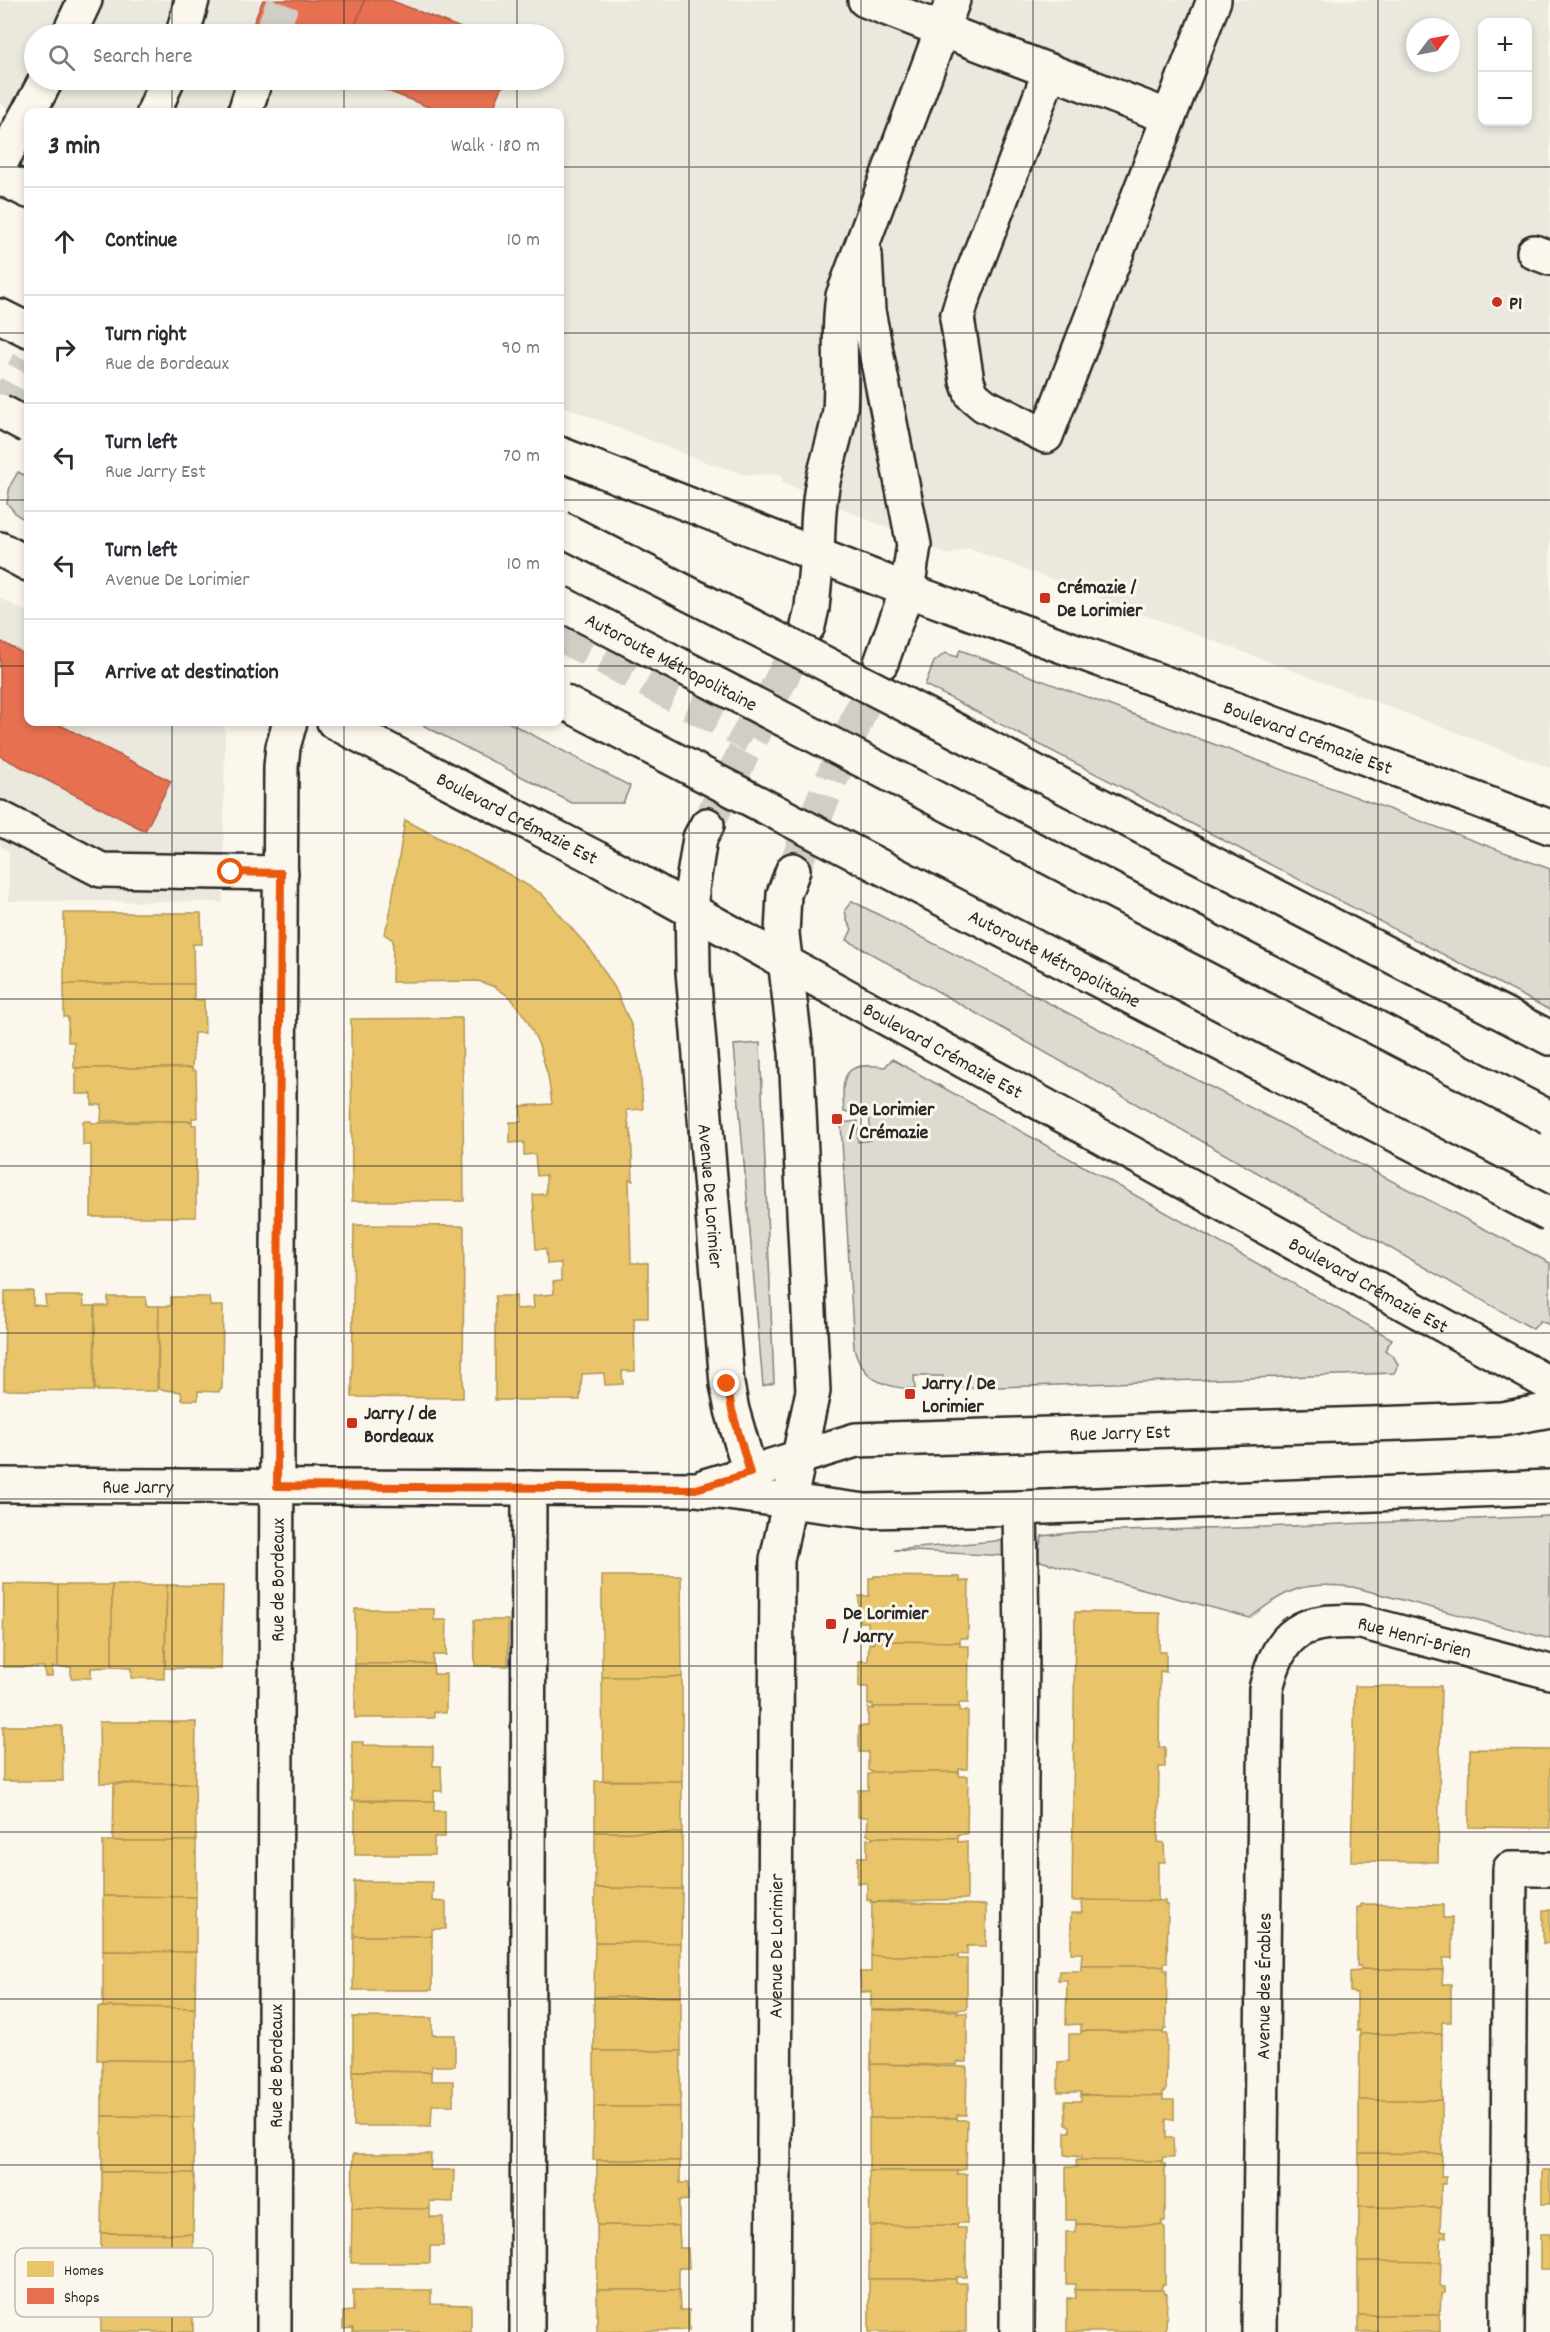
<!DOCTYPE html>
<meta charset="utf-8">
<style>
body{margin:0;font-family:Dekko,sans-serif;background:#f7f7f7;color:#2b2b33}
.controls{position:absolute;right:18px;top:18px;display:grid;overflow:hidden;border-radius:12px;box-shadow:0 3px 9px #0003}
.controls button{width:54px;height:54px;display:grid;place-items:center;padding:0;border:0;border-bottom:2px solid #e1e1e2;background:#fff;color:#2b2b33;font:30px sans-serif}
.compass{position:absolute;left:1406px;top:18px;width:54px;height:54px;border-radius:50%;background:#fff;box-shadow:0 3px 9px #0003;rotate:58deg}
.stop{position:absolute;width:18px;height:18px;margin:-14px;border:4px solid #ea580c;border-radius:50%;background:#fff}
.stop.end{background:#ea580c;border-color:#fff;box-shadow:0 2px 6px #0008}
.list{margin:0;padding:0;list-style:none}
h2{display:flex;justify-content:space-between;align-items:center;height:78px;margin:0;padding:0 24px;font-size:26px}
h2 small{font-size:20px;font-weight:400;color:#7c7c81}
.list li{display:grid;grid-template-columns:39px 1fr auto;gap:18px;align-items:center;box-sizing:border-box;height:108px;padding:0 24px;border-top:2px solid #e1e1e2}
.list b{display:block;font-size:22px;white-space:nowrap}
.list p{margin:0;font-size:20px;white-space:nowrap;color:#7c7c81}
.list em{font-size:20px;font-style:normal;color:#7c7c81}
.icon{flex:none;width:33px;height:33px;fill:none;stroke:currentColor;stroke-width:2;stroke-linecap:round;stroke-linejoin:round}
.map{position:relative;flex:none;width:1550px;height:2332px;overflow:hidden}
.search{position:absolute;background:#fff;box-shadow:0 3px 9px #0003;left:24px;top:24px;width:540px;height:66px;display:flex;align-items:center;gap:15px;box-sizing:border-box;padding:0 21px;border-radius:33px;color:#7c7c81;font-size:22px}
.panel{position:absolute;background:#fff;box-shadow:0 3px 9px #0003;left:24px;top:108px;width:540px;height:618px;border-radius:12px}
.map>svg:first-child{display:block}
.built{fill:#ebe8de;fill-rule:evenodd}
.green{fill:#dddad0;stroke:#84827e;stroke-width:1.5}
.homes{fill:#e9c46a;stroke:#b09657;stroke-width:1.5}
.shops{fill:#e76f51;stroke:#af5b46;stroke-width:1.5}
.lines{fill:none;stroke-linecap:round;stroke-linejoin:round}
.minor-tunnel{stroke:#d1cec5;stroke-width:33;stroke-dasharray:33 16;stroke-linecap:butt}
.major-tunnel{stroke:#d1cec5;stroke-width:33;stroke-dasharray:33 16;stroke-linecap:butt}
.minor-casing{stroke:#2b2b2b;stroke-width:38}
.major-casing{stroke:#2b2b2b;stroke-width:38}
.highway-casing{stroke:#2b2b2b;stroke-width:38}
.minor{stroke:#fbf7ec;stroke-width:33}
.major{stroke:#fbf7ec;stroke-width:33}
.highway{stroke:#fbf7ec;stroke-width:33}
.highway-bridge-casing{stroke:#2b2b2b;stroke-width:38;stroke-linecap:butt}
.highway-bridge{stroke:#fbf7ec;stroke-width:33}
.route{stroke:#ea580c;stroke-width:8}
.grid{fill:none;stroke:#2b2b2b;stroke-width:1.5;stroke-opacity:0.55}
.poi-dot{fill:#c8321e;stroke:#fbf7ec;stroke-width:2}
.labels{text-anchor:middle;stroke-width:6;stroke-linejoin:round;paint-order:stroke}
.poi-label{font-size:20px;font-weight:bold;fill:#2b2b2b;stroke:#fbf7ec;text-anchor:start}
.street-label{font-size:20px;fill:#2b2b2b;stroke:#fbf7ec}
.key{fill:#fbf7ec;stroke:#bdbab2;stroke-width:1.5}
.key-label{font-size:16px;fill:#2b2b2b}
</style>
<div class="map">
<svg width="1550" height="2332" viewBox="0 0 1550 2332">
<rect width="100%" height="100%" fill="#fbf7ec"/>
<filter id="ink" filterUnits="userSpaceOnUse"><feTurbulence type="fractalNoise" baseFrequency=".0167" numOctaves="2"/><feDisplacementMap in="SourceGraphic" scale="12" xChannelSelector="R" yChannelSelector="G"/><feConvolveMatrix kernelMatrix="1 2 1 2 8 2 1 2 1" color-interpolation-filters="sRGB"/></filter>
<g filter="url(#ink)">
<g class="built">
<path d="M0 0H1550V768L968 548 949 555 782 482 781 474 747 475 711 464 560 405V112H28V120L0 104ZM1482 22H1528V122H1482ZM1415 27H1451V63H1415ZM34 34H554V80H34Z"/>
<polygon points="0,598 28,613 28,722 219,722 225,730 223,902 9,901 9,851 0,846"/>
</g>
<g class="green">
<polygon points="18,472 28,477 28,521 17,515 7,503 10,486"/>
<polygon points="960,650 1550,869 1550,1010 925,685 934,662 945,653 957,657"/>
<polygon points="417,722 508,722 630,786 623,803 572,803"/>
<polygon points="852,901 1550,1263 1550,1325 1540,1321 1533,1329 847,940 852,929 847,921 845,910"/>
<polygon points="760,1043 774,1383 763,1386 734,1045"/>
<path d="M892 1059 1392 1339 1385 1350 1394 1357 1398 1365 1394 1373 944 1389 943 1376H914L915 1389C884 1388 863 1380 854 1348L841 1123 858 1121V1142L871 1140 869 1112H844C841 1075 843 1061 885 1067Z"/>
<path d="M1550 1516V1639L1353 1587C1303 1581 1289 1588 1250 1618L1036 1560 1042 1536 1079 1532 1240 1528Z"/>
<polygon points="1006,1540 1007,1556 894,1550"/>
</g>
<g class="homes">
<polygon points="405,820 510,875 542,894 592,952 615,988 632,1027 640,1066 643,1109 627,1110 629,1130 631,1130 633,1181 629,1179 631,1263 648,1263 648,1318 634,1318 635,1371 622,1371 623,1384 605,1385 604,1373 582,1374 580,1400 495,1400 495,1296 516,1296 516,1309 534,1308 533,1296 554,1294 553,1282 561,1281 561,1263 547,1264 546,1249 536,1249 533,1195 546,1194 546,1175 537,1176 535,1154 524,1155 524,1142 510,1143 510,1122 521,1122 521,1106 552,1104 548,1076 539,1045 527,1020 511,998 495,987 478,981 392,982 393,940 384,934 389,919"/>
<polygon points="64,913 201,913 202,944 193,944 194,984 64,984"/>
<polygon points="64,984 194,984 194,1000 204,1000 205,1033 194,1033 192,1068 74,1068 74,1042 68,1042 68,1017 64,1017"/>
<polygon points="462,1018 464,1201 352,1201 351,1019"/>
<polygon points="76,1068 192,1068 192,1070 196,1071 197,1118 192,1118 192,1121 101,1121 102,1105 92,1105 92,1094 76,1094"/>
<polygon points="83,1121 91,1121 91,1123 192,1121 192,1125 196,1125 196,1217 91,1217 91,1145 83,1145"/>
<polygon points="354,1225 464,1226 463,1398 352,1397"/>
<polygon points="5,1291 33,1291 33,1305 46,1306 45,1296 83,1296 84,1306 95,1306 94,1391 4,1390"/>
<polygon points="108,1297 146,1297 146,1306 159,1306 157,1391 97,1391 98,1389 95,1389 95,1306 108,1306"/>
<polygon points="171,1297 209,1297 210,1306 223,1306 222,1389 220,1389 219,1392 198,1391 198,1400 182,1400 181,1392 158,1389 159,1306 171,1306"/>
<polygon points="602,1576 681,1576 682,1677 602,1677"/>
<polygon points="874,1576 960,1577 960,1581 969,1581 968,1638 960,1638 960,1642 873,1641 872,1639 869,1639 868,1622 859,1622 859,1596 869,1596 869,1578 874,1578"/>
<polygon points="4,1584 58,1585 58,1667 52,1667 52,1676 45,1676 44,1667 3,1667"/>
<polygon points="58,1585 112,1585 112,1667 91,1668 91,1678 71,1678 71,1667 58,1667"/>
<polygon points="112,1585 167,1585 164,1679 131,1678 131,1668 112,1667"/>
<polygon points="167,1585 223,1586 221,1669 165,1668"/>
<polygon points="355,1609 434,1609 434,1620 447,1620 446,1655 433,1655 433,1664 355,1664"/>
<polygon points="1075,1612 1160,1613 1159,1652 1166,1652 1166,1672 1160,1671 1159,1748 1165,1747 1165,1767 1159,1767 1158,1842 1164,1843 1165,1862 1158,1862 1158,1901 1072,1901"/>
<polygon points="474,1620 508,1620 508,1666 475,1666"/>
<polygon points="873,1641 960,1642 960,1646 969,1646 968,1703 959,1703 959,1707 873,1707 873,1704 868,1705 868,1687 859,1687 859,1661 868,1661 869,1643 873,1644"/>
<polygon points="355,1664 433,1664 434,1674 446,1674 446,1713 434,1712 434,1718 355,1718"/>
<polygon points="602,1677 682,1677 682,1781 603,1780"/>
<polygon points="1355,1686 1441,1686 1438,1862 1351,1861"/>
<polygon points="873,1707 959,1707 959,1711 968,1711 967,1769 959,1769 959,1772 872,1772 868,1770 868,1752 859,1752 859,1726 868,1726 868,1708 873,1709"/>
<polygon points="99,1722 196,1722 195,1784 100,1783"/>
<polygon points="3,1726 62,1726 63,1781 3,1781"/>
<polygon points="352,1742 363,1742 363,1745 433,1746 433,1766 441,1766 442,1791 434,1791 434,1801 352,1800"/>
<polygon points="1470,1749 1550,1750 1550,1828 1469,1827"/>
<polygon points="872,1772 959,1772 959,1776 968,1776 967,1834 958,1834 958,1838 872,1837 867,1835 868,1817 858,1817 858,1790 868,1790 868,1774 871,1774"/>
<polygon points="595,1781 682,1781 682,1833 595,1832"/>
<polygon points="114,1784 195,1784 196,1841 113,1841"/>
<polygon points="355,1801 434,1801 434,1811 445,1811 445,1837 434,1837 434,1855 355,1855"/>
<polygon points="595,1832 682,1833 682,1889 595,1888"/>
<polygon points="872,1837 958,1838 958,1842 967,1841 967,1899 870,1902 871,1900 867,1900 867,1883 857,1883 858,1857 867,1857 867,1839 872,1839"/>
<polygon points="103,1841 196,1841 196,1897 103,1896"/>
<polygon points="354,1881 433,1882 432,1901 446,1902 446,1929 432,1929 432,1936 354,1936"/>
<polygon points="595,1888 682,1889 681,1943 595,1942"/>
<polygon points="103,1896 196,1897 196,1952 103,1951"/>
<polygon points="1081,1900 1165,1901 1165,1905 1168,1905 1167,1963 1164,1963 1164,1966 1081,1966 1082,1953 1071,1953 1071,1913 1082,1913"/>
<polygon points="872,1902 986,1905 986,1946 967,1946 967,1955 958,1954 958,1956 871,1956"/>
<polygon points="1361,1904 1443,1905 1443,1918 1452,1918 1452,1958 1443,1958 1443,1970 1361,1969 1360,1966 1357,1966 1357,1907 1361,1907"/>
<polygon points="1543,1910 1550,1910 1550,1943 1543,1944"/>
<polygon points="354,1936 432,1936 432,1990 353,1990"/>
<polygon points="595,1942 681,1943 681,1997 594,1997"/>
<polygon points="103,1951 196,1952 195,2008 103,2007"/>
<polygon points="871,1956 958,1956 958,1959 967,1959 967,2009 871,2010 871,1992 861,1992 860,1972 871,1972"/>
<polygon points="1081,1966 1164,1966 1164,1970 1167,1970 1166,2028 1164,2028 1163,2032 1081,2031 1081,2024 1066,2025 1067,1980 1058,1980 1059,1971 1081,1971"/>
<polygon points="1361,1969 1443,1970 1442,1984 1451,1984 1451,2022 1442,2022 1442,2034 1360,2034 1360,2030 1357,2030 1357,1993 1350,1992 1350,1972 1360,1971"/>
<rect x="594" y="1997" width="87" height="54"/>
<polygon points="98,2007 195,2008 195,2061 97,2060"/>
<polygon points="871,2010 958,2011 957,2013 967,2013 967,2062 957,2062 957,2065 871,2064"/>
<polygon points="353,2017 432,2018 432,2035 455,2035 455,2066 432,2066 431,2072 353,2071"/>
<polygon points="1081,2031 1163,2032 1163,2034 1167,2034 1166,2091 1163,2092 1163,2096 1081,2095 1081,2092 1058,2092 1058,2062 1069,2061 1069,2034 1081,2034"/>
<polygon points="1360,2034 1442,2034 1442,2100 1359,2100"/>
<polygon points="594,2051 681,2051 680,2107 594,2107"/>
<polygon points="102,2060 195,2061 194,2117 102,2116"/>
<polygon points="871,2064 967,2067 966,2115 957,2115 957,2118 870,2118"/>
<polygon points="353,2071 431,2072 431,2081 453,2081 453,2105 432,2105 431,2126 353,2126"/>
<polygon points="1081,2095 1163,2096 1163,2100 1174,2100 1174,2120 1166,2119 1166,2138 1173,2138 1174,2157 1163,2157 1162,2161 1080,2161 1081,2157 1065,2155 1065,2132 1070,2132 1070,2126 1066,2125 1065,2101 1081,2101"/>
<polygon points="1359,2100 1442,2100 1442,2154 1359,2153"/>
<polygon points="594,2107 680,2107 680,2161 593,2160"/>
<polygon points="102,2116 194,2117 194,2173 102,2172"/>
<polygon points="869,2118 957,2118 957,2120 967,2120 966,2169 957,2171 869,2171"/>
<polygon points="1359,2153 1442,2154 1441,2177 1446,2177 1446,2184 1441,2184 1441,2208 1359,2207"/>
<polygon points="353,2154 431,2154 430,2170 454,2170 453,2202 430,2201 430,2209 352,2208"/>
<polygon points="597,2160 680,2161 680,2183 688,2183 688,2200 679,2201 679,2226 597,2225"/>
<polygon points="1076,2160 1162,2161 1162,2164 1165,2164 1165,2221 1162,2221 1162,2225 1076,2224 1076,2220 1066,2220 1066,2167 1077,2167"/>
<rect x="1542" y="2170" width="8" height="34"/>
<polygon points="869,2171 957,2171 957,2174 967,2174 967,2223 957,2223 957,2225 870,2226"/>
<polygon points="102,2172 194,2173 193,2234 101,2233"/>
<polygon points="1359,2207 1441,2208 1440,2231 1446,2231 1446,2237 1441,2237 1441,2262 1358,2261"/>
<polygon points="352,2208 430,2209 430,2217 443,2217 443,2246 430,2246 430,2263 351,2263"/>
<polygon points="1076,2224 1162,2225 1165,2228 1165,2285 1162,2285 1161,2290 1075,2290 1075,2284 1066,2284 1066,2232 1076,2232"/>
<polygon points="597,2225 679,2226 680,2248 688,2248 689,2268 679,2268 679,2290 597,2290"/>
<polygon points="957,2225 957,2228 966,2228 966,2277 956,2277 956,2279 869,2279 870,2226"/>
<polygon points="101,2233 193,2234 193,2295 101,2294"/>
<rect x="1541" y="2234" width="9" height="35"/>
<polygon points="1358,2261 1441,2262 1440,2287 1445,2287 1445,2293 1441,2294 1440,2315 1358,2315"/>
<polygon points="869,2279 956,2279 956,2283 966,2283 966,2332 869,2332"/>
<polygon points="353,2290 431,2290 431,2304 471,2305 471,2332 353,2332 353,2328 343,2329 343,2312 353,2311"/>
<polygon points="597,2290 679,2290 680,2310 689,2310 689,2330 597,2332"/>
<polygon points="1075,2290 1163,2290 1164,2294 1167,2294 1166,2332 1067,2332 1067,2298 1076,2298"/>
<polygon points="101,2294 193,2295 193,2332 101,2332"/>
<rect x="1358" y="2315" width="82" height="17"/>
</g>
<g class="shops">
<polygon points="263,0 365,0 352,34 249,34"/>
<polygon points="365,0 390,0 476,34 352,34"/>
<polygon points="360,80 505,80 492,112 441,112"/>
<polygon points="0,641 28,656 28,722 59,722 58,724 171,781 145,831 0,756"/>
</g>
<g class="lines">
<g class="minor-tunnel">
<polyline points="271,34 284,0"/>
<polyline points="560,635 752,737"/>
</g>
<g class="major-tunnel">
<polyline points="0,415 28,361"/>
<polyline points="707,825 808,626"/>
<polyline points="793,870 881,663"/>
</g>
<g class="minor-casing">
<g id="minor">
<polyline points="865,0 1169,117"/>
<polyline points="69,34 85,0"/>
<polyline points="183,34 192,0"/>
<polyline points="1050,71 962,301 957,318 967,381 972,395 984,405 1046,436 1214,0"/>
<polyline points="29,112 46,80"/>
<polyline points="154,112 167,80"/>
<polyline points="245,112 255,80"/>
<polyline points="0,164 28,113"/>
<polyline points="1534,252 1550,258"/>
<polyline points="865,255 868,311 914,545 907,590"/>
<path d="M817 555C818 528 818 500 825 473 830 452 837 432 840 410 843 372 837 334 843 296L953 0"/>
<polyline points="0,818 101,870 281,873"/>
<path id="s1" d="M274 2332 277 1424 281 767 283 747 290 722"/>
<polyline points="527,2332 529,1488"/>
<polyline points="1017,2332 1022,1638 1020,1508"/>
<path id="s2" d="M1259 2332 1266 1689C1280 1630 1302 1619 1361 1622L1550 1672"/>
<polyline points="1507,2332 1510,1869 1550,1869"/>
</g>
</g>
<g class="major-casing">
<g id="major">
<polyline points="0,177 28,191"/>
<path id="s3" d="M560 454 907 590 1176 687 1550 827"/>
<polyline points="0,549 28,564"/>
<polyline points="808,626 812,608 817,555"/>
<polyline points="881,663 907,590"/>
<path id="s4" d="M334 722 596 858 1550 1384"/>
<path id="s5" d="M707 825 700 838 692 889 693 971 727 1384 732 1410 756 1493"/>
<path id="s6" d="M0 1485 696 1489 866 1511 1020 1508 1550 1487"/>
<path id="s7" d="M705 1486 856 1440 1403 1423 1502 1419 1550 1410"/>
<path id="s8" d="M773 2332 777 1560 813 1391 796 1052 782 934 784 894 793 870"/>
</g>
</g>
<g class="highway-casing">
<g id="highway">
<polyline points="0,316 28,330"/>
<polyline points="945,725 1550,1038"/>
</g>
</g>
<use href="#minor" class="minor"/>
<use href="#major" class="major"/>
<use href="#highway" class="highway"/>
<g class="highway-bridge-casing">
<g id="highway-bridge">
<polyline points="0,411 28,426"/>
<polyline points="560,528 945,725"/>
<path id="s9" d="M560 603 1550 1118"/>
<path id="s10" d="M560 700 1550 1215"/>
</g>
</g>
<use href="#highway-bridge" class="highway-bridge"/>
</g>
</g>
<g class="lines" filter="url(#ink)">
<polyline class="route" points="231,872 281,873 277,1486 696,1489 750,1473 732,1410 727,1384"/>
</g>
<path class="grid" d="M172 0V34M344 0V34M517 0V34M689 0V2332M861 0V2332M1033 0V2332M1206 0V2332M1378 0V2332M172 80V112M344 80V112M517 80V112M0 167H28M560 167H1550M0 333H28M560 333H1550M0 500H28M560 500H1550M0 666H28M560 666H1550M172 722V2332M344 722V2332M517 722V2332M0 833H1550M0 999H1550M0 1166H1550M0 1333H1550M0 1499H1550M0 1666H1550M0 1832H1550M0 1999H1550M0 2165H1550"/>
<g class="poi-dot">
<circle cx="1497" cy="302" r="6"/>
<rect x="1039" y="592" width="12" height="12" rx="3"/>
<rect x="831" y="1113" width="12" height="12" rx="3"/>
<rect x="904" y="1388" width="12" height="12" rx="3"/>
<rect x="346" y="1417" width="12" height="12" rx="3"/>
<rect x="825" y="1618" width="12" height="12" rx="3"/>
</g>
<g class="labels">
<g class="poi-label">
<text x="1509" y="309">P1</text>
<text x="1057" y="593">Crémazie /<tspan x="1057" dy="23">De Lorimier</tspan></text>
<text x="849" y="1115">De Lorimier<tspan x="849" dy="23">/ Crémazie</tspan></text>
<text x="922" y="1389">Jarry / De<tspan x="922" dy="23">Lorimier</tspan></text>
<text x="364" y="1419">Jarry / de<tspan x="364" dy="23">Bordeaux</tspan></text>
<text x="843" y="1619">De Lorimier<tspan x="843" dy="23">/ Jarry</tspan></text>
</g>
<g class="street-label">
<text dy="7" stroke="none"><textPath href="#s9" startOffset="126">Autoroute Métropolitaine</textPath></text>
<text dy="7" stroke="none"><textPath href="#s3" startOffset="800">Boulevard Crémazie Est</textPath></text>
<text dy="7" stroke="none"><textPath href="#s4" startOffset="207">Boulevard Crémazie Est</textPath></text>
<text dy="7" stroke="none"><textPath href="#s10" startOffset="558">Autoroute Métropolitaine</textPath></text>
<text dy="7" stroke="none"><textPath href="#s4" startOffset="692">Boulevard Crémazie Est</textPath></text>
<text dy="7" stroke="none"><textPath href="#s5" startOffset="374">Avenue De Lorimier</textPath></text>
<text dy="7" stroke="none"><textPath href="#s4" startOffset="1178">Boulevard Crémazie Est</textPath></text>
<text dy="7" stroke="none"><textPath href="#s7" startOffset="422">Rue Jarry Est</textPath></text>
<text dy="7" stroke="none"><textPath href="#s6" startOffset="138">Rue Jarry</textPath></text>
<text dy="7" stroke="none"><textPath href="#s1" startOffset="752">Rue de Bordeaux</textPath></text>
<text dy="7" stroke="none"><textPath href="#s2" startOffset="831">Rue Henri-Brien</textPath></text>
<text dy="7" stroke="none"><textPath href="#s8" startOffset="386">Avenue De Lorimier</textPath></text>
<text dy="7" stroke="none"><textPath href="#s2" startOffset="346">Avenue des Érables</textPath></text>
<text dy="7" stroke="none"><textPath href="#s1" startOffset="266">Rue de Bordeaux</textPath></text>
</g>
</g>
<rect x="15" y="2248" width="198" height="69" rx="9" class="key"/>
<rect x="27" y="2261" width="27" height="16" fill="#e9c46a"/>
<rect x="27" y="2288" width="27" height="16" fill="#e76f51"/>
<g class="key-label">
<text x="64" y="2275">Homes</text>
<text x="64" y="2302">Shops</text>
</g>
</svg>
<div class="controls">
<button>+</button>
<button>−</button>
</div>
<svg class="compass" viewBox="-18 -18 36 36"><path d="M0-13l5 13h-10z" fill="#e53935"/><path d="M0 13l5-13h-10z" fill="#7c7c81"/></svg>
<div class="stop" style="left:231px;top:872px"></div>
<div class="stop end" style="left:727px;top:1384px"></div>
<div class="search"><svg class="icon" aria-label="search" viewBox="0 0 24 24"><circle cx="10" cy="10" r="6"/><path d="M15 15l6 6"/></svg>Search here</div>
<section class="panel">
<h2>3 min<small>Walk · 180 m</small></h2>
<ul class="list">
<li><svg class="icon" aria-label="ahead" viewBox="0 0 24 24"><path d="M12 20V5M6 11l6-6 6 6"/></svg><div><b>Continue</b></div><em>10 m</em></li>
<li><svg class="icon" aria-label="right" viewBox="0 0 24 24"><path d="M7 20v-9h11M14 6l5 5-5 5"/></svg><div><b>Turn right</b><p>Rue de Bordeaux</p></div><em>90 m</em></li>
<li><svg class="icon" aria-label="left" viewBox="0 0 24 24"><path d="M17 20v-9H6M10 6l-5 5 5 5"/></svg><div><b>Turn left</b><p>Rue Jarry Est</p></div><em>70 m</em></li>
<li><svg class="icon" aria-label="left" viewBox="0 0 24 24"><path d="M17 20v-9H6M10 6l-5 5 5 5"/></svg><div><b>Turn left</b><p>Avenue De Lorimier</p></div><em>10 m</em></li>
<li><svg class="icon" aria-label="arrive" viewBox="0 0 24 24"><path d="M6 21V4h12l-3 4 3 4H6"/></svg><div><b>Arrive at destination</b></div></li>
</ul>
</section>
</div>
